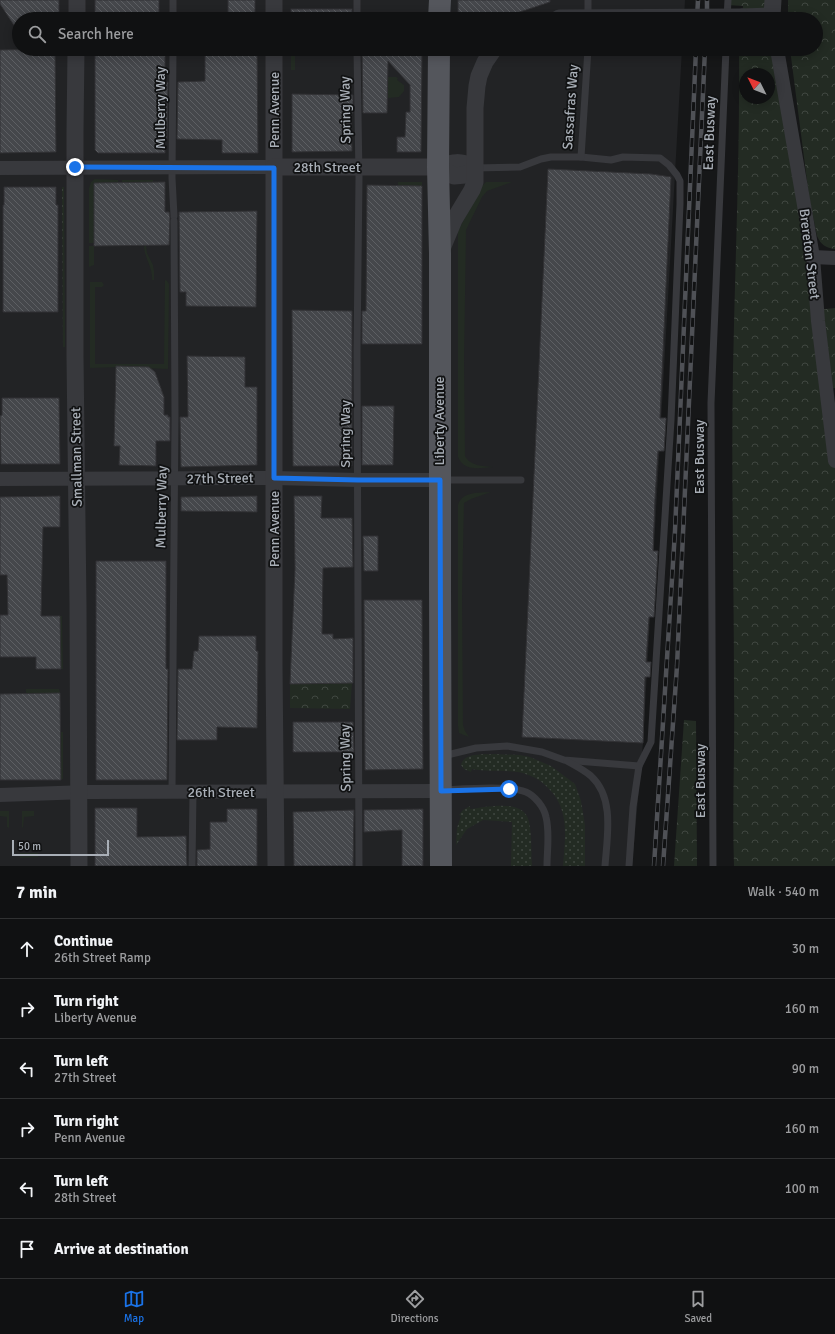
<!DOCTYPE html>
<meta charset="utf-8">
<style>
body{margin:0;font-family:Signika,sans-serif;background:#191a1b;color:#f1f3f6}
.compass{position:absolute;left:739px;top:68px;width:36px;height:36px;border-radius:50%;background:#101112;box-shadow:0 2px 10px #0003;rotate:312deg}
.scale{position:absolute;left:12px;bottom:10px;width:97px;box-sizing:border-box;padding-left:4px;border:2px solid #a9afb7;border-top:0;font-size:11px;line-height:14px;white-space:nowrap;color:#a9afb7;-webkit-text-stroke:3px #111213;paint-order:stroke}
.stop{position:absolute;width:12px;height:12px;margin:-9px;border:3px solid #1a73e8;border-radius:50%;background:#fff}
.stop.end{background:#1a73e8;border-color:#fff;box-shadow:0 1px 4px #0008}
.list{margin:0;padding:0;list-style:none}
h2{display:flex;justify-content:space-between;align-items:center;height:52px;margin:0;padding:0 16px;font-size:17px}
h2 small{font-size:13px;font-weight:400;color:#9c9d9f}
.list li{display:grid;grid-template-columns:26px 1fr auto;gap:12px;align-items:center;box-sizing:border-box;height:60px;padding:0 16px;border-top:1px solid #303132}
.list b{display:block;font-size:15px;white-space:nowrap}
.list p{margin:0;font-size:13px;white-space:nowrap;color:#9c9d9f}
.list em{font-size:13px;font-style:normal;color:#9c9d9f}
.icon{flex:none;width:22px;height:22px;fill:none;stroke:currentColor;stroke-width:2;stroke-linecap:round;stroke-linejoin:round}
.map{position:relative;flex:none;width:835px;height:866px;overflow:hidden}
.search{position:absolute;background:#101112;box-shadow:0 2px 10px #0003;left:12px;right:12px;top:12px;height:44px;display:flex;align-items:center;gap:10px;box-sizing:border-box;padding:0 14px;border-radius:22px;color:#9c9d9f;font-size:15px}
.sheet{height:412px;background:#101112}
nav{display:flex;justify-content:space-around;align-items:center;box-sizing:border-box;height:56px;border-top:1px solid #303132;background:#101112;font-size:11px;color:#9c9d9f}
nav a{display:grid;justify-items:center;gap:2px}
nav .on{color:#1a73e8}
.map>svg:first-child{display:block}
.built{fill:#222325}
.grass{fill:url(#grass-dots)}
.forest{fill:url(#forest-crowns);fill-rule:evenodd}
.garden{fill:#232b23}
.building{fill:url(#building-back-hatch);stroke:#313134}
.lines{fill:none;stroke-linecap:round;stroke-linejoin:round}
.service{stroke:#38393d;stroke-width:7}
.minor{stroke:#38393d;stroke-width:14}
.tertiary{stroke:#38393d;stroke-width:17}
.primary{stroke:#54565c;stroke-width:22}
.rail-casing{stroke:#4f5156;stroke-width:4.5}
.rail{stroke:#111213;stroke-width:3;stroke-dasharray:9;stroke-linecap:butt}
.tertiary-bridge{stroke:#38393d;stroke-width:17}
.route{stroke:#1a73e8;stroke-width:5}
.labels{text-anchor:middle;stroke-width:3.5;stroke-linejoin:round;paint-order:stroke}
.street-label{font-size:14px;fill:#a9afb7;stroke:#111213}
</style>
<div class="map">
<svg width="835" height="866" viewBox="0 0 835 866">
<defs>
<pattern id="grass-dots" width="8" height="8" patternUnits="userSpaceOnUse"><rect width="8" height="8" fill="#232b23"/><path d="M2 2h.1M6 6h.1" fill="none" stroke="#404741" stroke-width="1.8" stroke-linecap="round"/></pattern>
<pattern id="forest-crowns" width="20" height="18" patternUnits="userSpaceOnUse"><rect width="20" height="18" fill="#232b23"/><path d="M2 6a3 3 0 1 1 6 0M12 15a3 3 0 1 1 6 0" fill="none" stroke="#404741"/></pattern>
<pattern id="building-back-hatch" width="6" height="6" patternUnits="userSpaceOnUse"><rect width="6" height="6" fill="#45474b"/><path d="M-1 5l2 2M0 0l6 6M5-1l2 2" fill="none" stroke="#5d5f63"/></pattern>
</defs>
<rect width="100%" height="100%" fill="#161718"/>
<polygon class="built" points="0,0 685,0 684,19 19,19 19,49 682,49 643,743 632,866 0,866"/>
<g class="grass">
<polygon points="62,187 64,187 65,347 63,347"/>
<path d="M493 754 520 755 530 757 551 766 575 784 581 801 585 825V866H563C565 836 571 808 545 785 538 778 528 774 518 772 502 770 487 772 472 769L471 772 464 769 461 765C464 752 483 755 493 754Z"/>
<path d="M470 806V809C487 807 525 798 529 822 532 836 531 852 532 866H511L512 822 483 820 467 829 456 845 457 828 461 816 459 815 463 810Z"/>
</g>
<g class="forest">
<polygon points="728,0 773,0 772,16 742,17 743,6 727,5"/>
<path d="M788 0H835V249C826 248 821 245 817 236L809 196 790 49H816V19H788Z"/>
<path d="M739 49H777L817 310 835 308V388L827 389 835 461V866H734C732 807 735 748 734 689 734 583 731 476 733 369 735 262 740 156 739 49ZM745 74H769V98H745Z"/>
<polygon points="352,683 350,709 290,708 290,684"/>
<polygon points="684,720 696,721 697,866 674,866"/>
</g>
<g class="garden">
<rect x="291" y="49" width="4" height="21"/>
<polygon points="388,77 396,77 398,78 397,80 404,85 404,91 399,97 388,98"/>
<polygon points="95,179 118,180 118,182 94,183 94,243 89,243 89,188 91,182"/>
<rect x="122" y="180" width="31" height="2"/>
<polygon points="398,182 422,182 422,186 398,185"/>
<path d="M486 182H512L487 191 482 197 466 230 464 362 465 456C470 466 483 466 493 467 480 468 464 472 458 457V231L482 186Z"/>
<path d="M144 245H146L147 253 153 265 154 271V280H152C153 267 144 258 144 245Z"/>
<polygon points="89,246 94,246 94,265 89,267"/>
<polygon points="165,280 167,281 169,284 168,369 120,367 90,368 90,282 102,282 104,285 102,287 95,287 95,364 164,364"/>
<path d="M491 492 471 499 464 503 462 594 463 725 465 731 469 737 459 733 458 726V505C462 491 479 493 491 492Z"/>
<polygon points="60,616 62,616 63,669 61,669"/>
<polygon points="26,689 59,689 60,693 26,693"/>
<polygon points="60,732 63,732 63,779 61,779"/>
<polygon points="0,811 9,811 9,828 7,827 7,817 0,816"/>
<polygon points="22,811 34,811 34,816 24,817 23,828 22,827"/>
<polygon points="20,853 38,853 38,857 20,858"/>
</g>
<g class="building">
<polygon points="0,0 59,0 59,19 19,19 19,33 0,4"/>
<rect x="95" y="0" width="64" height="19"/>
<rect x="228" y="0" width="27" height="19"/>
<polygon points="458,0 550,0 550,2 499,19 458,19"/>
<rect x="291" y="9" width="61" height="10"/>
<polygon points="55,49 56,152 0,153 0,50"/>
<polygon points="100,49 165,49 165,82 168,82 167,139 165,139 165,153 98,153 95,150 95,55 100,55"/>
<polygon points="205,49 257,49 258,153 222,153 222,140 177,139 178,82 205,81"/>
<polygon points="362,49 422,49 421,152 397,152 397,137 405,137 406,112 410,112 410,85 388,61 387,113 363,113"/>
<polygon points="292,94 353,95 353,113 351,113 352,151 292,152"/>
<polygon points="548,169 651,174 671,177 660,418 666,418 666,420 664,451 658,451 655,498 653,551 658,551 654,617 649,617 646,662 651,662 650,677 645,677 643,743 522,737"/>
<polygon points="165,182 165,212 169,212 170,218 169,245 94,246 94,183"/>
<polygon points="367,185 422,186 422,344 362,344 362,311 366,311"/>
<polygon points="4,187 56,187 56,205 58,205 58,312 3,312 3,205 4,205"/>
<polygon points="257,211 256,307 186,306 186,292 180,292 179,212"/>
<polygon points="292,310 352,311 352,466 293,466"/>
<polygon points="187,356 245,357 245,387 257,387 257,465 181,467 180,417 188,417"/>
<polygon points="116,366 149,367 155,372 164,397 164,415 168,415 168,417 170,417 170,441 156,441 156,466 119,465 120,446 114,446"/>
<polygon points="2,398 59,398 60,464 1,464 0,416 2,415"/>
<polygon points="362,406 394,406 393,465 362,465"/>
<polygon points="60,496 60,527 43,527 41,616 60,616 61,669 36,669 36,657 0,657 0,615 8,615 7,575 0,575 0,497"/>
<polygon points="257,496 257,512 181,511 181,497"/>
<polygon points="294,496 322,496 321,518 352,518 353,567 323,568 322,634 333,634 333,639 353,638 353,683 290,684 295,569"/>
<polygon points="363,536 378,536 378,571 364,571"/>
<polygon points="96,561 166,561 166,669 168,669 167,780 96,780"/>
<polygon points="364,600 422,600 423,769 365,770"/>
<polygon points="199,636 256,636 256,651 258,651 257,728 217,727 217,740 177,740 178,669 192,669 194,651 198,651"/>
<polygon points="60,693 61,780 0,780 0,694"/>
<polygon points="293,722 353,722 354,752 293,752"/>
<polygon points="95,808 137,808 137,837 186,836 187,866 95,866"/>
<polygon points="227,809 257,809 257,866 197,866 197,850 210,849 210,822 227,822"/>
<polygon points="423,809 423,866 402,866 402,830 364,832 364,810"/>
<polygon points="354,810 353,866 294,866 293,812"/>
</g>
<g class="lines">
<g class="service">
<polyline points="173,0 173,19"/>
<polyline points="588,0 588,19"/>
<polyline points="727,18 728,0"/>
<polyline points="357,19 357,0"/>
<polyline points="173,49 172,178 174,216"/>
<polyline points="357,49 359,178 357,351 359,866"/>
<polyline points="581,157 611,160 623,157 660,158 669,165 677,175 680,181 680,204 671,420 651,742 639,766"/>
<polyline points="475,168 520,167 541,159 551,157 581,157 588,49"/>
<polyline points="442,480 521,480"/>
<polyline points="443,756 476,748 507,746 542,752 564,760 639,766 633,807 629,866"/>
<path d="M567 761C576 766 584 770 591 776 615 798 607 837 605 866"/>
<path d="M443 790C463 789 508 785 526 792 535 796 544 807 546 817 550 833 547 850 547 866"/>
<polyline points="172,792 175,417 174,221"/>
<polyline points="192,866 193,792"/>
<polyline points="713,866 711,403 726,49"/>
</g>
<g class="minor">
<polyline points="777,49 813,257 818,321 835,461"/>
<polyline points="0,168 274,167"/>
<polyline points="813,257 835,258"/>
<polyline points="0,479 274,478 358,480 439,480"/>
<polyline points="0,795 87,792 441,791"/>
</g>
<g class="tertiary">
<polyline points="274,0 274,19"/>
<polyline points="742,17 772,16 773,0"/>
<polyline points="77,19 77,0"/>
<polyline points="76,49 75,132 75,356 78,605 79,866"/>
<polyline points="274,49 274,665 276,866"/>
<path d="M274 167H438C453 162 460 160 475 168"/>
<polyline points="438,167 454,176 465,175 475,168"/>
<polyline points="441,251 454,220 472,190 475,182 475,108 477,86 479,76 485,62 494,49"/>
</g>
<g class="primary">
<polyline points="439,19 440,0"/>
<polyline points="439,49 438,167 440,254 440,590 441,866"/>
</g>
<g class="rail-casing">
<g id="rail">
<polyline points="697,19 698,0"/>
<polyline points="707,19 707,0"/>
<polyline points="654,866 675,531 696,49"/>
<polyline points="663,866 677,666 705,49"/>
</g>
</g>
<use href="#rail" class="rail"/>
<polyline class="tertiary-bridge" points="559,18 742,17"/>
</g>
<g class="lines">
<polyline class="route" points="75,167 274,168 274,478 358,480 440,480 441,791 509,789"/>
</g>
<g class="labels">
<g class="street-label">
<text transform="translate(570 107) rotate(-86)" y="5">Sassafras Way</text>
<text transform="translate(160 108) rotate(-90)" y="5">Mulberry Way</text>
<text transform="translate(274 110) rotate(-90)" y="5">Penn Avenue</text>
<text transform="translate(345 110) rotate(-91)" y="5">Spring Way</text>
<text transform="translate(709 133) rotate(-88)" y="5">East Busway</text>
<text x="327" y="172">28th Street</text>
<text transform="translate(810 254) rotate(83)" y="5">Brereton Street</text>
<text transform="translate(439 421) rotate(-90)" y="5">Liberty Avenue</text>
<text transform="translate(345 434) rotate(-90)" y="5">Spring Way</text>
<text transform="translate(76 457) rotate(-91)" y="5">Smallman Street</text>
<text transform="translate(699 457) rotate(-90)" y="5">East Busway</text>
<text transform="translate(220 478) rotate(-1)" y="5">27th Street</text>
<text transform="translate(161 507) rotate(-89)" y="5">Mulberry Way</text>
<text transform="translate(274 529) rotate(-90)" y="5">Penn Avenue</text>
<text transform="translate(345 758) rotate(-91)" y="5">Spring Way</text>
<text transform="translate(700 781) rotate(-90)" y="5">East Busway</text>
<text x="221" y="797">26th Street</text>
</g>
</g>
</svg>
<svg class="compass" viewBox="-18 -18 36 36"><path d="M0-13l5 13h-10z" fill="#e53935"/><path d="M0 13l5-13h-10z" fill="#9c9d9f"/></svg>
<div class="scale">50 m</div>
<div class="stop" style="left:509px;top:789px"></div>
<div class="stop end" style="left:75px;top:167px"></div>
<div class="search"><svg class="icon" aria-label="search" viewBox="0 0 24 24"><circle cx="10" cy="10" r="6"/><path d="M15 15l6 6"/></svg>Search here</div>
</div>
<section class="sheet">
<h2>7 min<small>Walk · 540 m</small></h2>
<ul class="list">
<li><svg class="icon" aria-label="ahead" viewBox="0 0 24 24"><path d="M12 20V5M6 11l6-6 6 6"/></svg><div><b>Continue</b><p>26th Street Ramp</p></div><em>30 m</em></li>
<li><svg class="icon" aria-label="right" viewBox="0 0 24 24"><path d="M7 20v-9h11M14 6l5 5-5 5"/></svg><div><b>Turn right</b><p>Liberty Avenue</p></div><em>160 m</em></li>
<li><svg class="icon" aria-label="left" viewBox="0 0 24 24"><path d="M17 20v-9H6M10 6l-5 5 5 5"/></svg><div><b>Turn left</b><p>27th Street</p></div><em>90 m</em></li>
<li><svg class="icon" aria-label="right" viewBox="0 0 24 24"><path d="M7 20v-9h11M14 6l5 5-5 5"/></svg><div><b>Turn right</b><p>Penn Avenue</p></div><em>160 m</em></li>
<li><svg class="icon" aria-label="left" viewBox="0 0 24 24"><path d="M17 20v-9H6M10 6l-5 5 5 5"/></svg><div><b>Turn left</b><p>28th Street</p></div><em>100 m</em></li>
<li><svg class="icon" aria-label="arrive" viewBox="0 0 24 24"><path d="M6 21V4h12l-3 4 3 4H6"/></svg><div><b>Arrive at destination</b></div></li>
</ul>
</section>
<nav>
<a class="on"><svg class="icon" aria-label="map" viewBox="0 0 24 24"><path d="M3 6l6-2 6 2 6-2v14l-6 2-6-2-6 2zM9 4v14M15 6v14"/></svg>Map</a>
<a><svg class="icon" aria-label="directions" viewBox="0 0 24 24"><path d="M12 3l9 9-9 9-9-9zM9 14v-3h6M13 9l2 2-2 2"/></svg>Directions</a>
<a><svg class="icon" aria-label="saved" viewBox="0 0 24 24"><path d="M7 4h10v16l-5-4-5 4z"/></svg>Saved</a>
</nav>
